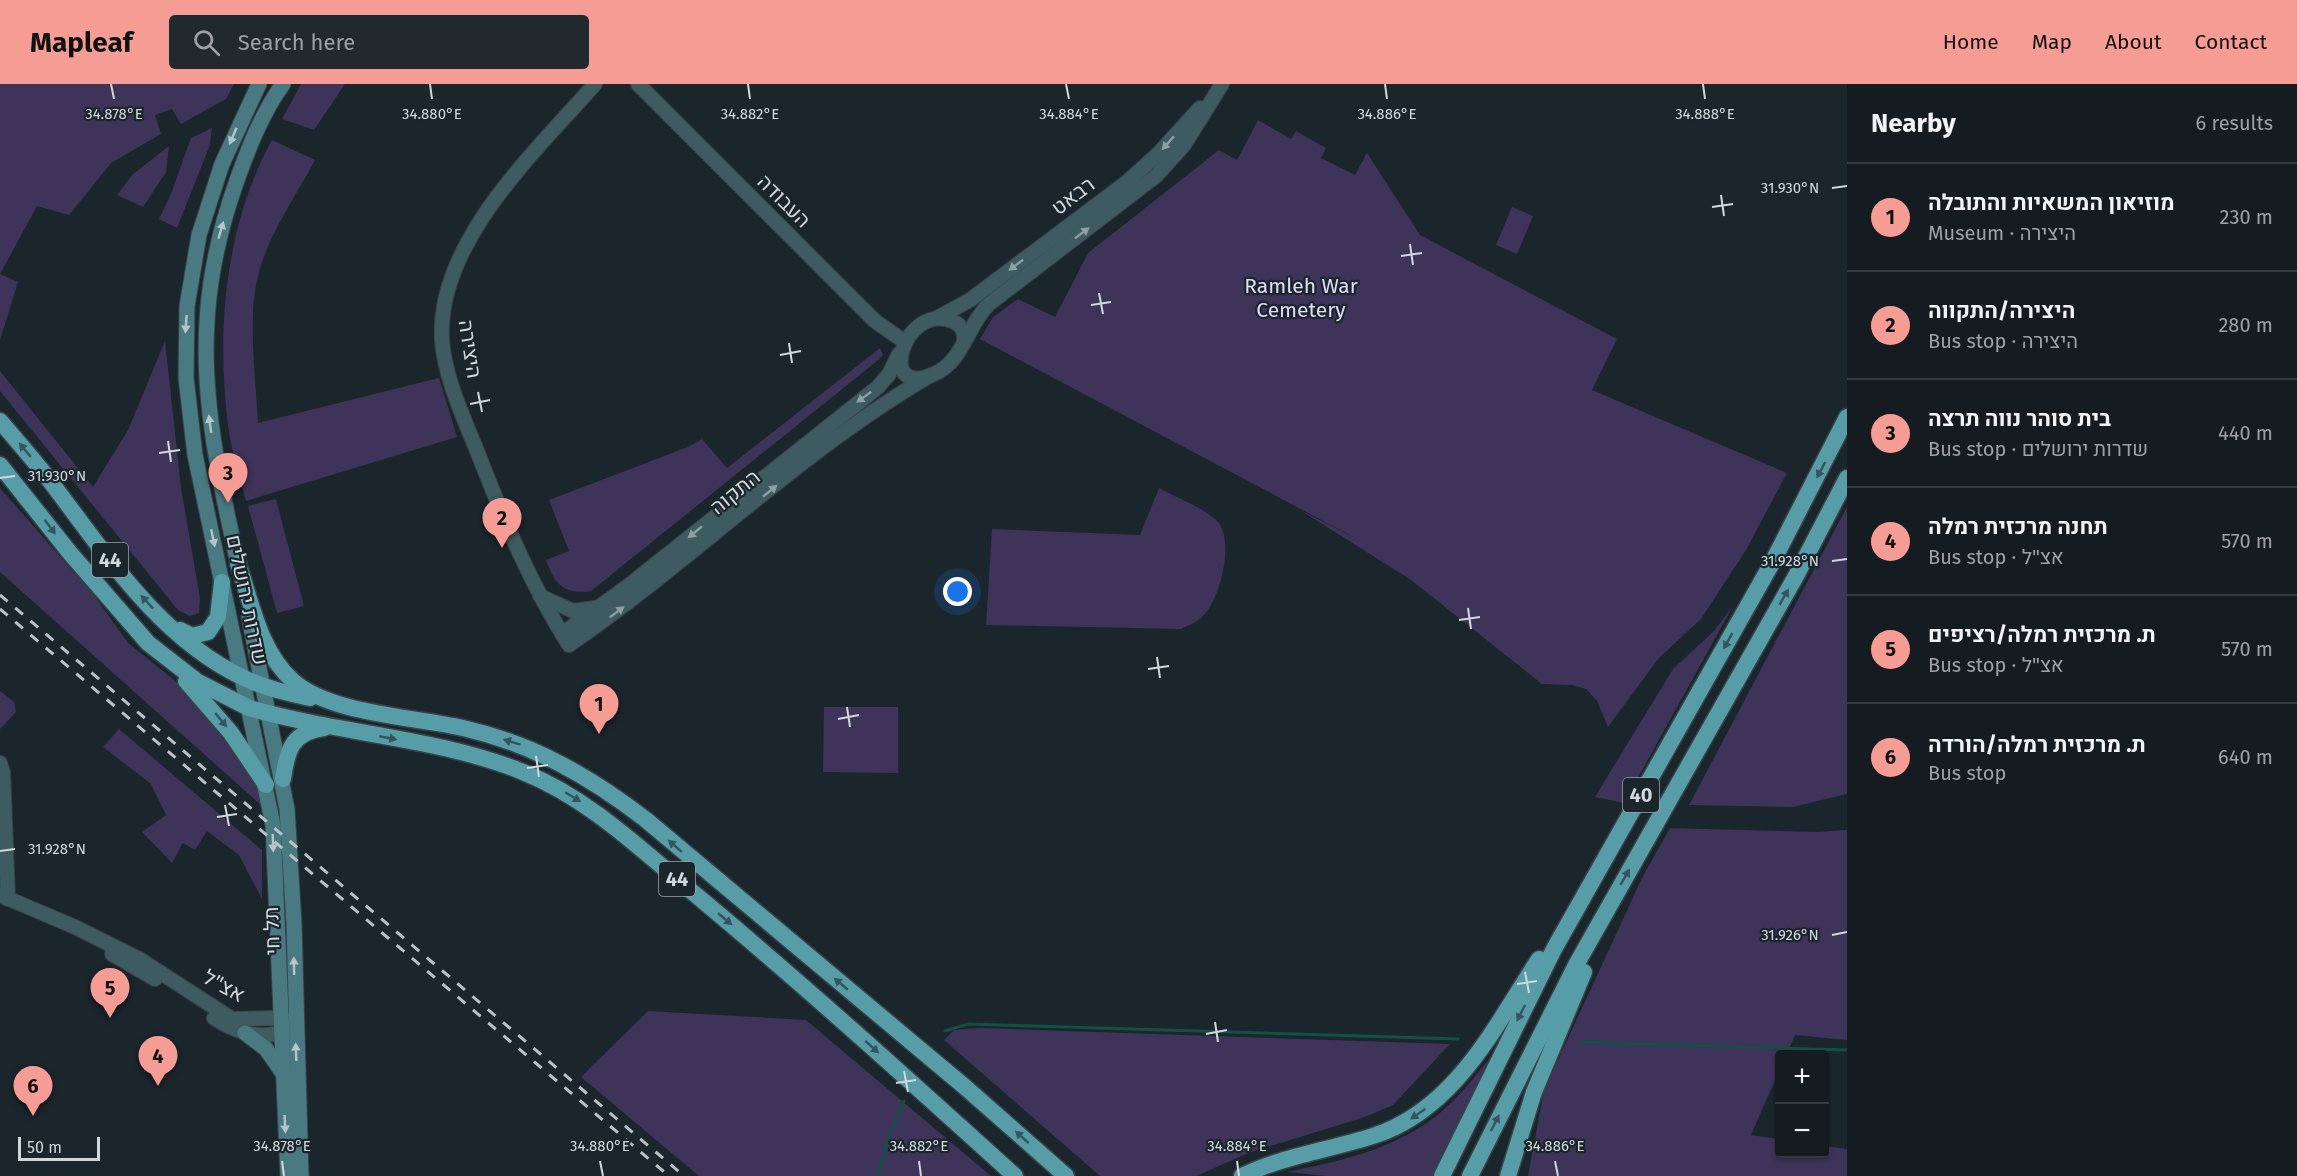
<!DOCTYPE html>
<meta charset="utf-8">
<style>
body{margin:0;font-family:"Fira Sans",Heebo,sans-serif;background:#21292e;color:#f1f3f6}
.controls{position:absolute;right:18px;bottom:18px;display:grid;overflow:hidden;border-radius:6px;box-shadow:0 2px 4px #0004}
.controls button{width:54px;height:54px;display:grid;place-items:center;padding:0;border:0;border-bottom:2px solid #333a3f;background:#141c21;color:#f1f3f6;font:30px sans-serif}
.scale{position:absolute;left:18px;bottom:15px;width:82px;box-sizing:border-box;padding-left:6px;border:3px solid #d1d8dc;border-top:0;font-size:16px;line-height:21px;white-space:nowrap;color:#d1d8dc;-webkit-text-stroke:4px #1b252c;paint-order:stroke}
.you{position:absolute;left:958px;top:508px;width:21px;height:21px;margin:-15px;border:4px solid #fff;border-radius:50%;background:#1a73e8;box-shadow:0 0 0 9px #1a73e833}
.badge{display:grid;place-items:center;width:39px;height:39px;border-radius:50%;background:#f59c94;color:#111;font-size:20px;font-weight:700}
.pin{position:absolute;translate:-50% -50px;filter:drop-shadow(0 2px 3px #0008)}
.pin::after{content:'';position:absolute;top:32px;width:21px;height:18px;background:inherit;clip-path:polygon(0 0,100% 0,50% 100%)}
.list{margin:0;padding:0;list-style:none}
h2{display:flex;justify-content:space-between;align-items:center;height:78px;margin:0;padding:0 24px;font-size:26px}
h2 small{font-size:20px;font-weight:400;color:#9da1a5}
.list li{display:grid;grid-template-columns:39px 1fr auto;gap:18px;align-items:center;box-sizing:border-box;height:108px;padding:0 24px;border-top:2px solid #333a3f}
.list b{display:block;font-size:22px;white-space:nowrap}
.list p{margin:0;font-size:20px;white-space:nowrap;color:#9da1a5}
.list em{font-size:20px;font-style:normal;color:#9da1a5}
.icon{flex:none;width:33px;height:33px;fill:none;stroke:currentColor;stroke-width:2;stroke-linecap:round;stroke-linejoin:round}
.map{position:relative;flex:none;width:1847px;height:1092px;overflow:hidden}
header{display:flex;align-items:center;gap:36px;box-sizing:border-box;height:84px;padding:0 30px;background:#f59c94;color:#111}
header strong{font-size:28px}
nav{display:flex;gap:33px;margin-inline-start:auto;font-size:21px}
.search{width:420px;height:54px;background:#21292e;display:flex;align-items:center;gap:15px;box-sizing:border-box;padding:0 21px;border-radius:6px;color:#9da1a5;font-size:22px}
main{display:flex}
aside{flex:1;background:#141c21}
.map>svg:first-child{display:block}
.green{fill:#3e3358}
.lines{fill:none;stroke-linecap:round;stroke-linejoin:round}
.stream{stroke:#134f44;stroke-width:3}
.tertiary-casing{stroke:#384248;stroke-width:16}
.secondary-casing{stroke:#384248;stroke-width:17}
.trunk-casing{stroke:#384248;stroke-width:19}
.tertiary{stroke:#3e5b5f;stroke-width:14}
.secondary{stroke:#4a7a81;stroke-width:15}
.trunk{stroke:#569da7;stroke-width:16}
.rail{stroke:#b9c1c5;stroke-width:3;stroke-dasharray:10 10;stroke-linecap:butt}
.oneway{fill:#b6c5ca}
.oneway2{fill:#8fa0a4}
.oneway3{fill:#33555d}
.ticks{fill:none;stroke:#d1d8dc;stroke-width:2}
.labels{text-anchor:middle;stroke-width:4.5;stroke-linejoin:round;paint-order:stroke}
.shield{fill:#1b252c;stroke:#9aa2a7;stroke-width:1.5}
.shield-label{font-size:20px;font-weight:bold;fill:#d1d8dc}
.street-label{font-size:21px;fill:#d1d8dc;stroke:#1b252c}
.park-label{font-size:21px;fill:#e2dafa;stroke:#1b252c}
.ticks-label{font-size:15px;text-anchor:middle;fill:#d1d8dc;stroke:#1b252c;stroke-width:4.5;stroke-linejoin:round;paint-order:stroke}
</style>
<header>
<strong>Mapleaf</strong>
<div class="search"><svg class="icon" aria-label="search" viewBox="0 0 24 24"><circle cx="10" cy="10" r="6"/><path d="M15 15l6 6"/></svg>Search here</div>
<nav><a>Home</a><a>Map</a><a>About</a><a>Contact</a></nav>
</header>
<main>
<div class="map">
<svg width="1847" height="1092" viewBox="0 0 1847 1092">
<rect width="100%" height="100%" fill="#1b252c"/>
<g class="green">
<polygon points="0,0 234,0 226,15 181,40 172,25 155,31 161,50 111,79 69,131 37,122 0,190 18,198 0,256"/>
<polygon points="301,0 345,0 314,46 282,35"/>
<polygon points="1258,36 1291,55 1296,47 1326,64 1321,74 1355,91 1367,69 1420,151 1617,255 1592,306 1787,389 1746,466 1701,535 1659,574 1608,643 1597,617 1586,605 1572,601 1542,600 1411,496 1300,426 1361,457 980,255 993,233 1018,215 1055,233 1088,169 1219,66 1237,76"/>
<polygon points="212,44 210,61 177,144 159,135 171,110 191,54"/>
<path d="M272 56 315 76C296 112 268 151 258 192 247 235 256 294 258 339L439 294 457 353 246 417C240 392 231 367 228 341 216 246 225 141 272 56Z"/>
<polygon points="169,62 166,88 143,123 117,111 133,90"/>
<polygon points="1512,123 1533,132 1517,170 1496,161"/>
<polygon points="165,257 181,404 200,514 199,529 190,532 178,526 0,307 0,287 93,403 128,346"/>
<path d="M880 264 883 271 877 277 591 507C564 511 555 501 546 476L569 467 549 416 688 363 702 355 727 384Z"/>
<polygon points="0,404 94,511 128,559 173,595 224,654 248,686 256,701 261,721 0,488"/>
<path d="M1159 404C1175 413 1204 424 1216 436 1236 454 1220 515 1204 531 1198 538 1189 541 1181 545L986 541 992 445 1140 451Z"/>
<polygon points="276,415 304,522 277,529 248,422"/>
<polygon points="1847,423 1847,710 1793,723 1689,721"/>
<polygon points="1733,522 1624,719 1595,713 1673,585 1714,547"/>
<polygon points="0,607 14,618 16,628 0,645"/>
<polygon points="824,623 898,623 898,689 823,688"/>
<polygon points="119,645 262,766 262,815 239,771 207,747 195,766 183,759 172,779 142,748 166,731 151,700 103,663"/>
<polygon points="1670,744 1818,748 1847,746 1847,956 1795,951 1787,970 1780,970 1779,987 1751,1051 1779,1055 1780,1070 1824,1070 1825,1062 1847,1065 1847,1092 1528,1092 1544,1006 1643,792"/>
<polygon points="648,927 806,936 991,1092 699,1092 581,993"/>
<polygon points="979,944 1450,960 1393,1021 1365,1033 1251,1068 1196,1092 1100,1092 944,956 954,946"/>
<path d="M1489 975 1433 1092H1325L1287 1088C1350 1075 1410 1062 1456 1014 1468 1002 1478 988 1489 975Z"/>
</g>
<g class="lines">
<g class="stream">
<polyline points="945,947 968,940 1458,955"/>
<polyline points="1583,958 1847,966"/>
<polyline points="878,1092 889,1052 904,1017"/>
</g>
<g class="tertiary-casing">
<g id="tertiary">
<path d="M595 0C536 67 436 159 442 256 445 297 466 338 481 377 506 441 532 503 569 561 693 476 800 367 931 291"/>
<polyline points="638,0 875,237 905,258"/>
<polyline points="937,234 970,216 1127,98 1159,69 1200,24"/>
<path d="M964 259C965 248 962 241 952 237 903 218 875 316 934 290 964 277 967 241 989 220L1156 92 1184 61 1222 0"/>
<polyline points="540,512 573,527 595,524"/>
<polyline points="562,550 628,502 878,303 889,290 899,270"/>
<polyline points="0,679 3,689 8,815"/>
<polyline points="0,811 75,843 141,876 232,935 279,934 289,938"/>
<polyline points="112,870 155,895"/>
<path d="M214 934C237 949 266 959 291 943"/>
</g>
</g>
<g class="secondary-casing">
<g id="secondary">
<polyline points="259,0 222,80 199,151 187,222 186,294 195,371 273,741 288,1092"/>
<path d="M240 489C208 344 185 244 236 99 248 65 262 29 283 0"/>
<polyline points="249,533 287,725 294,840 301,1092"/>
<polyline points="245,949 266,965 282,988"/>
</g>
</g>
<g class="trunk-casing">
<g id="trunk">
<path d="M0 337C17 357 34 376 50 397 105 469 159 554 244 594 265 604 287 609 310 614"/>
<path d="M0 381 70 469 148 559 198 598 249 624C339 650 437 653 523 688 590 715 641 766 696 811 805 902 910 997 1015 1092"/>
<path d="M238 479C251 518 260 568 293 597 330 630 415 633 463 644 533 660 589 692 645 735L965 1003 1066 1092"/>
<polyline points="180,546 192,552 208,548 218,533 222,498"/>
<polyline points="186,597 231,649 266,701"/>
<path d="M283 695C287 666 292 648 324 644"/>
<path d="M1242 1092C1283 1072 1329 1066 1373 1052 1455 1026 1495 942 1539 875"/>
<polyline points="1442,1092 1554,865 1772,479 1847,333"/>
<polyline points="1470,1092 1576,881 1796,492 1847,394"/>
<polyline points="1508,1092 1534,1008 1584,888"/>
</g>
</g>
<use href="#tertiary" class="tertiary"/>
<use href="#secondary" class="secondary"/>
<use href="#trunk" class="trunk"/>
<g class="rail">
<polyline points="0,511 684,1092"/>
<polyline points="0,525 669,1092"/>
</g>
</g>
<defs><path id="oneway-solid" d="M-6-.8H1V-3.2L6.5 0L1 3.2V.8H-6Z" transform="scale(1.5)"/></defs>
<g class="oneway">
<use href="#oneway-solid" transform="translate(233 52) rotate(113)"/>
<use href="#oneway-solid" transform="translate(221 146) rotate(-74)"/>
<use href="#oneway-solid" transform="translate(186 240) rotate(94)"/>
<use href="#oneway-solid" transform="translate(210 340) rotate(-98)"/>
<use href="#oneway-solid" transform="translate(213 454) rotate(78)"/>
<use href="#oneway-solid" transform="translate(273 759) rotate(88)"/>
<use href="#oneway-solid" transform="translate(294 882) rotate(-91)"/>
<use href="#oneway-solid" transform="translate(296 968) rotate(-92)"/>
<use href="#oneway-solid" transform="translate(285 1040) rotate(87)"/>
</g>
<g class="oneway2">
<use href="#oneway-solid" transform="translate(1168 59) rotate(132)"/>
<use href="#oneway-solid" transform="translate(1082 149) rotate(-37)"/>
<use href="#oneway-solid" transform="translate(1016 181) rotate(143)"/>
<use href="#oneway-solid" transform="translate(864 313) rotate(144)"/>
<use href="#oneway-solid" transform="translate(770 407) rotate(-39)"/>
<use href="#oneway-solid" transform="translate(695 448) rotate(141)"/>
<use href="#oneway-solid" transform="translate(617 528) rotate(-37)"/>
</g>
<g class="oneway3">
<use href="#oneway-solid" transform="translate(25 366) rotate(-130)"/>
<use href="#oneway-solid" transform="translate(1821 386) rotate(118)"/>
<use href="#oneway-solid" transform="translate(50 443) rotate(53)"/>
<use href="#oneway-solid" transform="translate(1784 513) rotate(-60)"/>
<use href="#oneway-solid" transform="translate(147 518) rotate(-133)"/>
<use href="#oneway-solid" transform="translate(1728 557) rotate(119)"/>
<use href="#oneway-solid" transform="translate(221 636) rotate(50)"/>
<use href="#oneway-solid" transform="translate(388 654) rotate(11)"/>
<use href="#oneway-solid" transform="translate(512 658) rotate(-163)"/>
<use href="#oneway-solid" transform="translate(573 713) rotate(31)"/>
<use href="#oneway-solid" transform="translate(675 762) rotate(-139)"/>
<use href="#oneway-solid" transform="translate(1625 793) rotate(-60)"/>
<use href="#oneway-solid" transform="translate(725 835) rotate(40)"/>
<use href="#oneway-solid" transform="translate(841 900) rotate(-140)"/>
<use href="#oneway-solid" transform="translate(1521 929) rotate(117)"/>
<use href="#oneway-solid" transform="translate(872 963) rotate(42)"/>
<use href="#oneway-solid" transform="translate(1418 1030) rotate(145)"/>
<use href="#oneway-solid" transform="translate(1495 1039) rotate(-63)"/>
<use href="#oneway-solid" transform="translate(1022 1053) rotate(-138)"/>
</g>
<path class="ticks" d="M111 0 114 15M430 0 432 15M748 0 750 15M1066 0 1069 15M1385 0 1387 15M1703 0 1705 15M1832 104 1847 102M1721 111 1724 132M1712 123 1733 120M1410 160 1413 181M1401 172 1422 169M1099 209 1103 230M1091 221 1111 218M789 259 792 279M780 271 801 267M478 308 482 328M470 320 490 316M168 357 171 378M159 369 180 366M0 394 15 392M1832 477 1847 475M1468 524 1471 545M1459 536 1480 533M1157 573 1160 594M1148 585 1169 582M847 623 850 643M838 635 859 631M536 672 539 693M527 684 548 681M225 721 229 742M217 733 237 730M0 767 15 765M1832 851 1847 848M1525 888 1529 909M1517 900 1537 897M1215 938 1218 958M1206 950 1227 946M904 987 908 1008M896 999 916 996M282 1077 284 1092M600 1077 603 1092M919 1077 921 1092M1237 1077 1239 1092M1555 1077 1558 1092"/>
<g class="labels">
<g class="shield">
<rect x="92" y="459" width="36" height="34" rx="4.5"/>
<rect x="1623" y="694" width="36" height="34" rx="4.5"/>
<rect x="659" y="778" width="36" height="34" rx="4.5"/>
</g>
<g class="shield-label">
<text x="110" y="483">44</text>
<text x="1641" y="718">40</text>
<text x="677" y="802">44</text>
</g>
<g class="street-label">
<text transform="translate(1073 112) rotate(-37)" y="7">רבאט</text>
<text transform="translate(784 117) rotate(45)" y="7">העבודה</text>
<text transform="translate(470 265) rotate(81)" y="7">היצירה</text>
<text transform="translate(735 408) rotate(-39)" y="7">התקוה</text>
<text transform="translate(247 516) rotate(78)" y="7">שדרות ירושלים</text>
<text transform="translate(272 847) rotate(-92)" y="7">תל חי</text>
<text transform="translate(224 902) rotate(29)" y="7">אצ"ל</text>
</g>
<g class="park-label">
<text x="1301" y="209">Ramleh War<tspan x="1301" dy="24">Cemetery</tspan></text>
</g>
</g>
<g class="ticks-label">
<text x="114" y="35">34.878°E</text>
<text x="432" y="35">34.880°E</text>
<text x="750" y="35">34.882°E</text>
<text x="1069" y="35">34.884°E</text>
<text x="1387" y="35">34.886°E</text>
<text x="1705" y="35">34.888°E</text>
<text x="1790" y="109">31.930°N</text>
<text x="57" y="397">31.930°N</text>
<text x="1790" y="482">31.928°N</text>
<text x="57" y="770">31.928°N</text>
<text x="1790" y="856">31.926°N</text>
<text x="282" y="1067">34.878°E</text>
<text x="600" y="1067">34.880°E</text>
<text x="919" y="1067">34.882°E</text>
<text x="1237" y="1067">34.884°E</text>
<text x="1555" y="1067">34.886°E</text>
</g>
</svg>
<div class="controls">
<button>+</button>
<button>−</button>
</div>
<div class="scale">50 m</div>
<div class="you"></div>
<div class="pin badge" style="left:599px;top:650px">1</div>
<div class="pin badge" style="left:502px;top:464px">2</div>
<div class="pin badge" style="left:228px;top:419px">3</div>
<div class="pin badge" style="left:158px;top:1002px">4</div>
<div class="pin badge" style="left:110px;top:934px">5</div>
<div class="pin badge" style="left:33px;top:1032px">6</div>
</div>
<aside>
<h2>Nearby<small>6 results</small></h2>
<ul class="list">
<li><span class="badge">1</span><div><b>מוזיאון המשאיות והתובלה</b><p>Museum · היצירה</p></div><em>230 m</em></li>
<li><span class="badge">2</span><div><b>היצירה/התקווה</b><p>Bus stop · היצירה</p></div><em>280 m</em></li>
<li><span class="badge">3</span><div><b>בית סוהר נווה תרצה</b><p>Bus stop · שדרות ירושלים</p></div><em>440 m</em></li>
<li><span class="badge">4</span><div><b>תחנה מרכזית רמלה</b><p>Bus stop · אצ&quot;ל</p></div><em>570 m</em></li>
<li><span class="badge">5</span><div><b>ת. מרכזית רמלה/רציפים</b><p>Bus stop · אצ&quot;ל</p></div><em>570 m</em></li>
<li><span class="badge">6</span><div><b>ת. מרכזית רמלה/הורדה</b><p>Bus stop</p></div><em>640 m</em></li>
</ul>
</aside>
</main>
